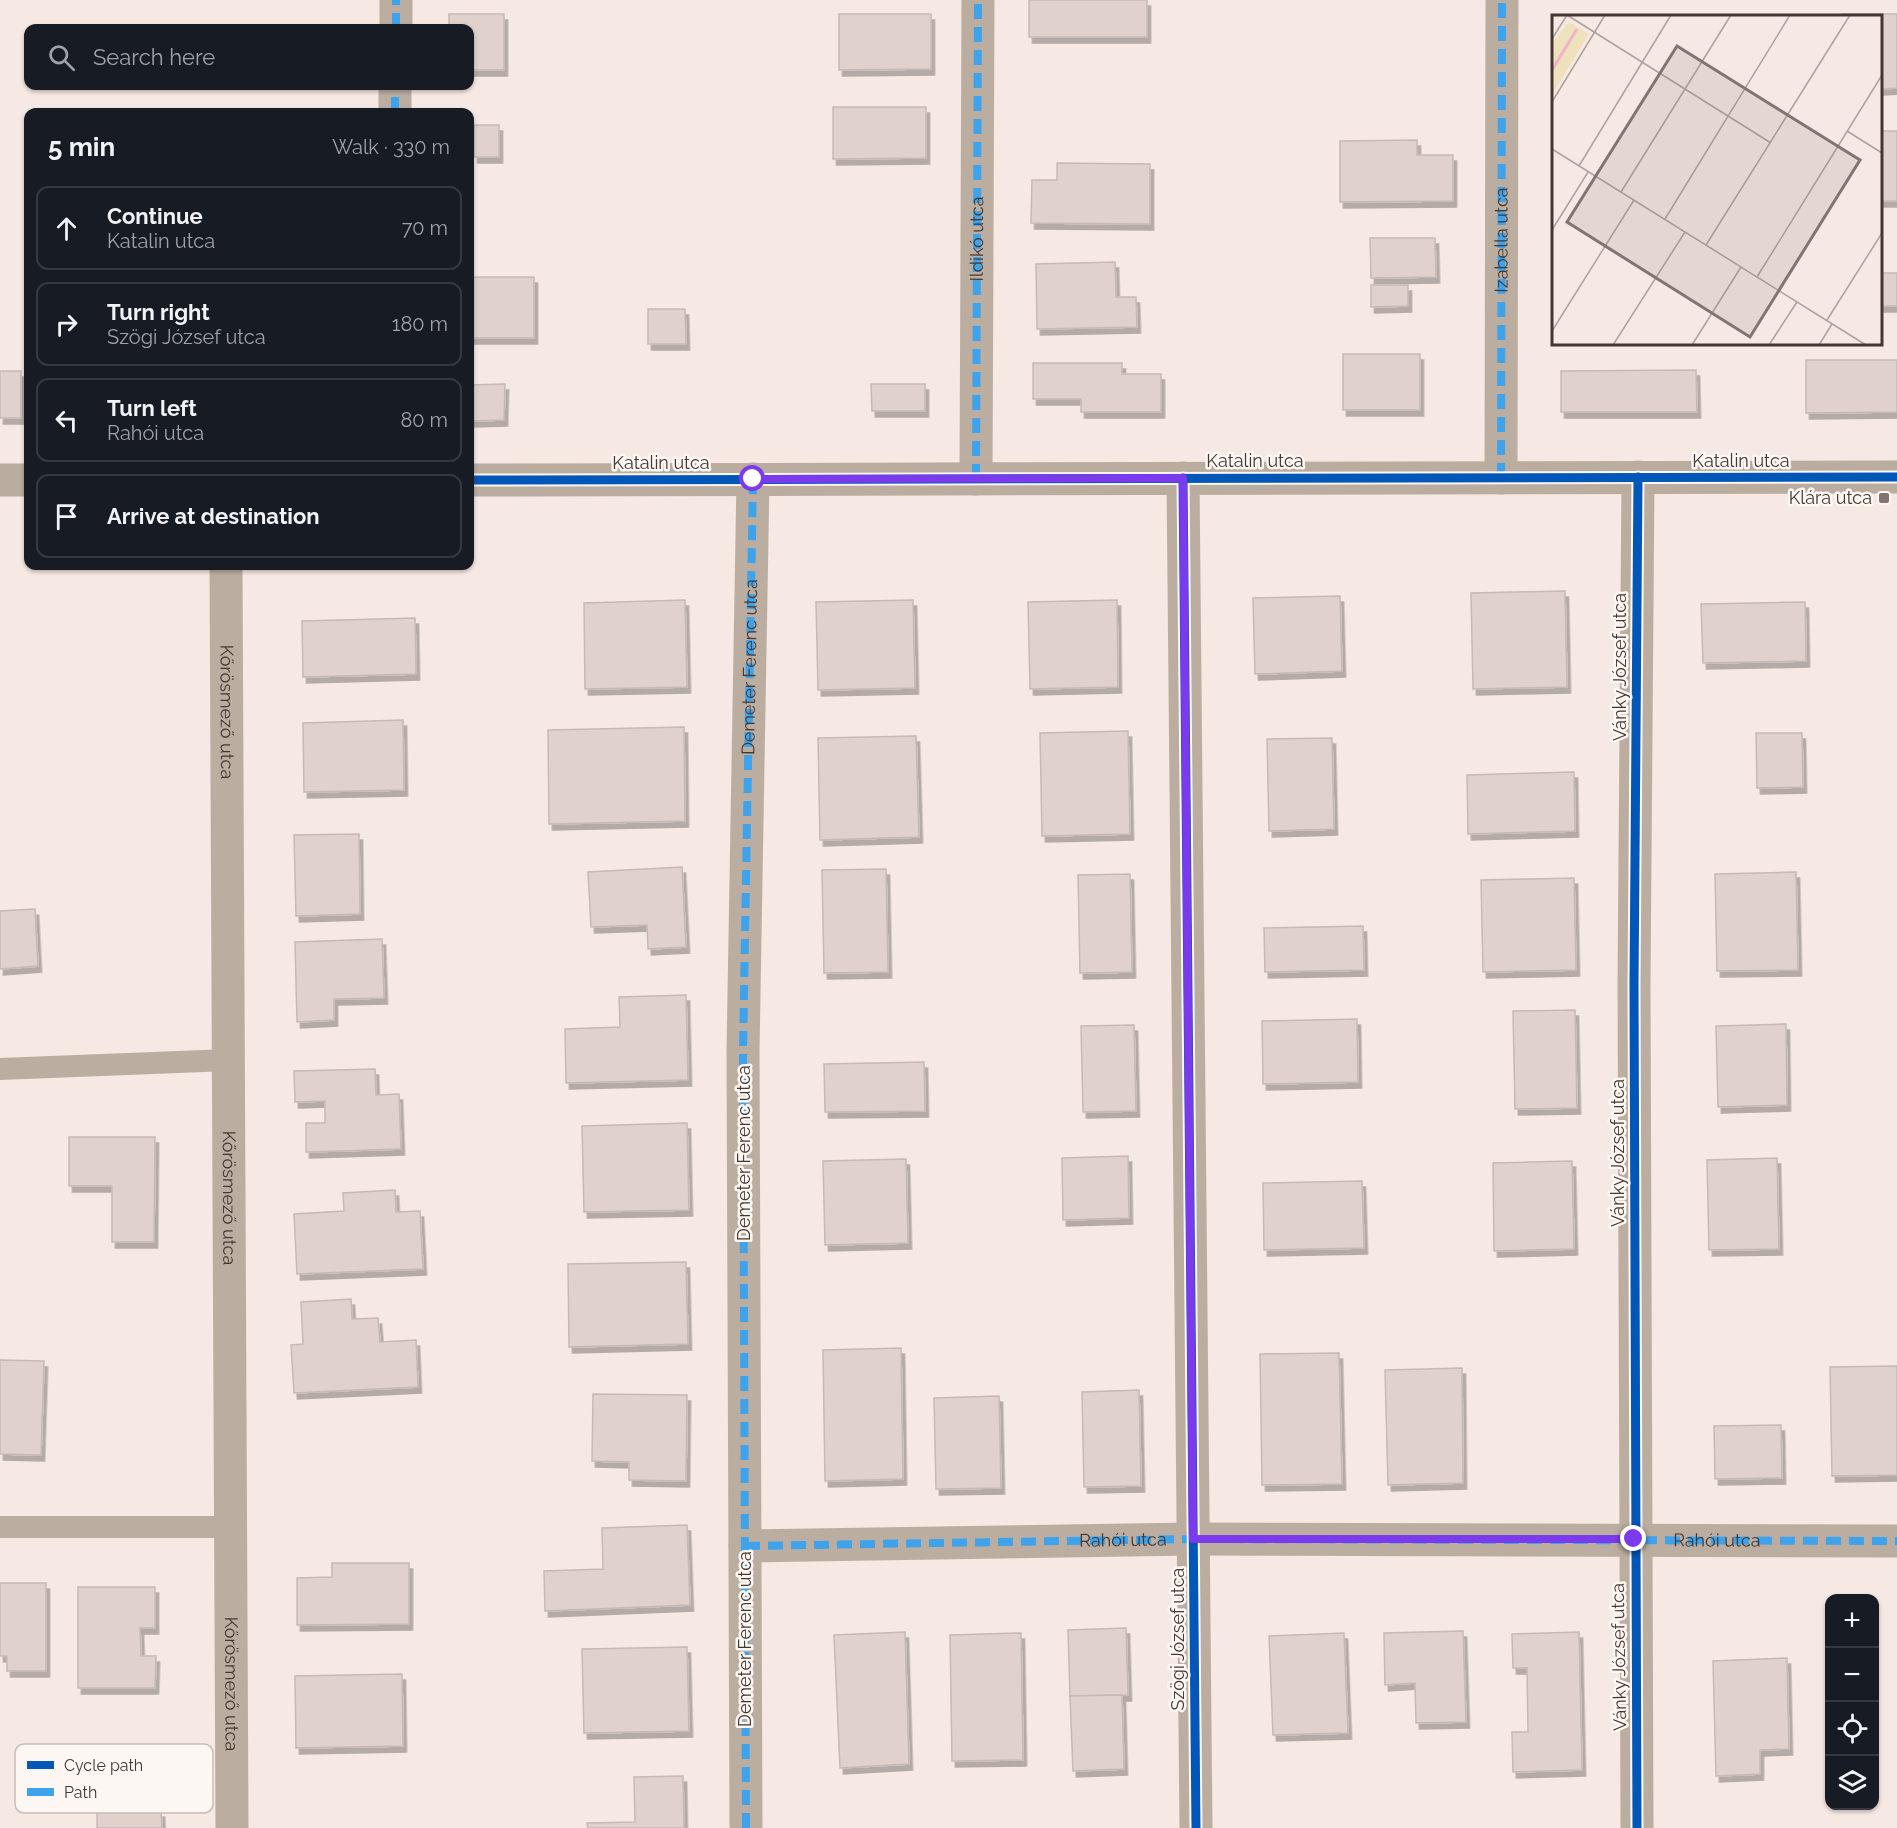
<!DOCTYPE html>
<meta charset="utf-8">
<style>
body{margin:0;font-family:Raleway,sans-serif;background:#20242c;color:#f1f3f6}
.controls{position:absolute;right:18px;bottom:18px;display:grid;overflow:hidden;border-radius:12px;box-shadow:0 2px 4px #0004}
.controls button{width:54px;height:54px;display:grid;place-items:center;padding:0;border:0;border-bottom:2px solid #363941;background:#171b24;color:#f1f3f6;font:30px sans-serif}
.stop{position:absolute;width:18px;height:18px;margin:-14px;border:4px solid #7c3aed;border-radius:50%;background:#fff}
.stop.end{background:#7c3aed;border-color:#fff;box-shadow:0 2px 6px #0008}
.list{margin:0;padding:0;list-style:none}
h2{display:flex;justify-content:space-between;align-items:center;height:78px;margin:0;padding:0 24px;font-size:26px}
h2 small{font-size:20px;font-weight:400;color:#9ea1a6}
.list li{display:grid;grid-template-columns:39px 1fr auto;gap:18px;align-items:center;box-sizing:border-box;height:84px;margin:0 12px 12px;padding:0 12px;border:2px solid #363941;border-radius:12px}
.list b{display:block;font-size:22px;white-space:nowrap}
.list p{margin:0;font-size:20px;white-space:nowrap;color:#9ea1a6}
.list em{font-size:20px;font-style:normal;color:#9ea1a6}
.icon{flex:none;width:33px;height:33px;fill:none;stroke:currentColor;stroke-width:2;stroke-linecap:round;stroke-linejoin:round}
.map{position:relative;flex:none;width:1897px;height:1828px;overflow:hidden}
.search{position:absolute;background:#171b24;box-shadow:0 2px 4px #0004;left:24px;top:24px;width:450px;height:66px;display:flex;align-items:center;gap:15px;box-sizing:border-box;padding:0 21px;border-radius:12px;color:#9ea1a6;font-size:22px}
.panel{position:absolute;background:#171b24;box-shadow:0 2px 4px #0004;left:24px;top:108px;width:450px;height:462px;border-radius:12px}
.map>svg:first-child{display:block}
.building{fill:#e0d1cd;stroke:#c6b9b6;stroke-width:1.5;filter:url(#shadow)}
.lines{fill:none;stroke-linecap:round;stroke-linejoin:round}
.lane{stroke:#bbaea1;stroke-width:22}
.street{stroke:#bbaea1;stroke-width:33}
.secondary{stroke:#baac9e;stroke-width:33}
.quiet{stroke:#3fa3eb;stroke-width:8;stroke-dasharray:15 8;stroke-linecap:butt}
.cycleway-casing{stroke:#fdf7f4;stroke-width:13}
.cycleway{stroke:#0057b8;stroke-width:9}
.route{stroke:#7c3aed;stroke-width:8}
.poi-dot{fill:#827570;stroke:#fdf7f4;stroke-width:2}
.labels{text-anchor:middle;stroke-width:5;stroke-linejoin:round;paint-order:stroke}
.street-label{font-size:18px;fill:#443732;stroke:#fdf7f4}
.poi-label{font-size:18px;fill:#443732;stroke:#fdf7f4;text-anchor:end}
.inset-river{fill:none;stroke:#eeb3ca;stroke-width:3}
.inset-road{fill:none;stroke:#afa19c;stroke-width:1.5}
.view{fill:#827570;fill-opacity:0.15;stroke:#827570;stroke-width:3}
.inset-edge{fill:none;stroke:#443732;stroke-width:3}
.key{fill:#fdf7f4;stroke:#c6bdba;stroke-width:1.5}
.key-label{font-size:16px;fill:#443732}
</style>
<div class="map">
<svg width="1897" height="1828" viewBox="0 0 1897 1828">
<defs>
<filter id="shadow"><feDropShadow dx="3.5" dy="6" stdDeviation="0" flood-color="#0004"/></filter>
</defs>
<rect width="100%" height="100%" fill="#f6e8e2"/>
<g class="building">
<rect x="1029" y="0" width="118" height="37"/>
<polygon points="449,14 504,14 504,70 470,70 470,28 449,28"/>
<polygon points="839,14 931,14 931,69 839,70"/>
<polygon points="1842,14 1897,14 1897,88 1880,89 1880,16 1842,16"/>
<polygon points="833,107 926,107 926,158 833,159"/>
<rect x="474" y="125" width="25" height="32"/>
<rect x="1880" y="131" width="17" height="70"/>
<polygon points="1417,140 1417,155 1453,155 1453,201 1340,202 1340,141"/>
<polygon points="1057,163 1150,164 1150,224 1031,223 1032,180 1057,180"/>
<polygon points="1370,238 1435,238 1436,277 1371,278"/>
<polygon points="1115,262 1116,297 1136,297 1137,327 1037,329 1036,264"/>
<rect x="1880" y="273" width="17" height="33"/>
<rect x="470" y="277" width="64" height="61"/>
<polygon points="1371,285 1408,285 1408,306 1371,307"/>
<polygon points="648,309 685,309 686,344 648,344"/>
<rect x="1343" y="354" width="77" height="56"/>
<polygon points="1806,360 1897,360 1897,412 1806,413"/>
<polygon points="1033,363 1122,363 1122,374 1161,374 1161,412 1081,412 1081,399 1033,399"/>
<polygon points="1696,370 1697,412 1561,412 1561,371"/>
<rect x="0" y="371" width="21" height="47"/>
<polygon points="505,384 504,420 470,421 470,385"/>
<polygon points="871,384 925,384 925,411 872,411"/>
<polygon points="1565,591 1567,687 1473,689 1471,593"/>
<polygon points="1340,596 1342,671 1255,674 1253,598"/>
<polygon points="685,600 687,687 585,689 584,603"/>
<polygon points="913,600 915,688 818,690 816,602"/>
<polygon points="1117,600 1118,687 1030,689 1028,602"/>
<polygon points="1805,602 1806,661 1703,663 1701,604"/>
<polygon points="415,618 416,674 303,677 302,621"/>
<polygon points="403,720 404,790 304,792 303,723"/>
<polygon points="684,727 685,821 549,824 548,730"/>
<polygon points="1128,731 1130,834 1042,836 1040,733"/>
<polygon points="1756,733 1802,733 1803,787 1757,788"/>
<polygon points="916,736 919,837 820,840 818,738"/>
<polygon points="1332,738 1334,829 1269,831 1267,739"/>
<polygon points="1574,772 1575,831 1468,834 1467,775"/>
<polygon points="359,834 360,914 296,916 294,835"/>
<polygon points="682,867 686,947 648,949 647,925 591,927 588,872"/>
<polygon points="886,869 888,972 824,973 822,870"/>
<polygon points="1796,872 1798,970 1717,971 1715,874"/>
<polygon points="1130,874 1132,972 1080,973 1078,875"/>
<polygon points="1574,878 1576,970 1483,972 1481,880"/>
<polygon points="35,909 38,966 0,969 0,911"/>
<polygon points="1363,926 1364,970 1265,972 1264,928"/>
<polygon points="382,939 384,998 334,999 334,1020 297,1022 295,942"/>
<polygon points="686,995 688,1080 566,1083 565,1029 620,1027 619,997"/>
<polygon points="1575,1010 1577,1108 1515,1109 1513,1011"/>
<polygon points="1357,1019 1358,1082 1263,1084 1262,1021"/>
<polygon points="1786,1024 1787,1105 1718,1107 1716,1026"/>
<polygon points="1134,1025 1136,1111 1083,1112 1081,1026"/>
<polygon points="924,1062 925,1111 825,1112 824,1064"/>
<polygon points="375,1069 376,1095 399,1094 401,1149 306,1152 306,1123 325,1123 325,1101 295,1102 294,1071"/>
<polygon points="687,1123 689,1210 584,1212 582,1126"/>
<polygon points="69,1137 155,1137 154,1242 112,1242 112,1186 69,1186"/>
<polygon points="1128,1156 1129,1218 1063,1220 1062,1158"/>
<polygon points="1777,1158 1779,1249 1709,1250 1707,1160"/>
<polygon points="906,1159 908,1243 825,1245 823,1161"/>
<polygon points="1572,1161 1574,1249 1494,1251 1493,1163"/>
<polygon points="1362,1181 1364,1248 1264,1250 1263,1183"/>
<polygon points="395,1190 396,1212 420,1211 423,1269 297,1274 294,1214 344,1211 343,1193"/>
<polygon points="686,1262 688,1344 569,1347 568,1264"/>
<polygon points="351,1299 352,1319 378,1318 380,1342 416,1340 418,1387 294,1393 291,1345 303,1344 301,1302"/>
<polygon points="901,1348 903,1479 825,1481 823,1350"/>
<polygon points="1339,1353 1342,1484 1262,1485 1260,1354"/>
<polygon points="0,1360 44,1361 41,1455 0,1454"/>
<polygon points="1897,1366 1897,1475 1832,1476 1830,1367"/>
<polygon points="1462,1368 1463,1483 1388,1485 1385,1370"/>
<polygon points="1139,1390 1141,1486 1084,1487 1082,1392"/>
<polygon points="593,1394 687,1395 686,1481 629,1480 629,1462 592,1461"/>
<polygon points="999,1396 1001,1488 936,1489 934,1398"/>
<polygon points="1781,1425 1782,1478 1715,1479 1714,1426"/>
<polygon points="687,1525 690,1605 545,1611 544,1571 603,1569 602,1528"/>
<polygon points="332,1563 409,1563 409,1624 297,1625 297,1578 332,1577"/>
<polygon points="0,1583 46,1583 46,1671 7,1671 7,1656 0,1656"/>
<polygon points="78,1587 155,1587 155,1628 140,1628 141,1656 156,1656 155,1688 78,1688"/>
<polygon points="1126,1628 1128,1695 1070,1696 1068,1630"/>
<polygon points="1463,1631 1466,1722 1416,1723 1415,1683 1385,1685 1384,1633"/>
<polygon points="905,1632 909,1764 840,1768 834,1635"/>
<polygon points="1579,1632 1582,1770 1513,1772 1512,1732 1528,1732 1527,1668 1513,1668 1512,1634"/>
<polygon points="1021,1633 1023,1760 952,1761 950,1635"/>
<polygon points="1344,1633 1348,1733 1273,1735 1269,1636"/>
<polygon points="687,1647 689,1731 584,1733 582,1649"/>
<polygon points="1787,1658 1789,1749 1760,1750 1760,1774 1716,1776 1713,1661"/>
<polygon points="402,1674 403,1746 296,1748 295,1676"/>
<polygon points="1122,1695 1124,1769 1073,1771 1070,1696"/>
<polygon points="683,1776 684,1828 588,1828 587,1823 635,1822 634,1777"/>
<polygon points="161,1811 162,1828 97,1828 97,1812"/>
</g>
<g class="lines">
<g class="lane">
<polyline points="0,1069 229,1060"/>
<polyline points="0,1527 231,1527"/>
</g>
<g class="street">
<polyline points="396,28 396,0"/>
<polyline points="395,112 395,86"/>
<polyline points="1183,478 1196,1828"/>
<polyline points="1501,478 1502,0"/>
<path id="s1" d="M976 479 978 0"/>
<path id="s2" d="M226 566 232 1828"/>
<polyline points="745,1546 1193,1539 1897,1541"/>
<path id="s3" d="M746 1828 743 1051 753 479"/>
<polyline points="1637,1828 1634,985 1638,477"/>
</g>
<g class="secondary">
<polyline points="0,480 28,480"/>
<polyline points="470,480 1897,477"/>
</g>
<g class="quiet">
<polyline points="396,28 396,0"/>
<polyline points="395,112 395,86"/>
<path id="s4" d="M1501 478 1502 0"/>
<polyline points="976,479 978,0"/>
<path id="s5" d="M745 1546 1193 1539 1897 1541"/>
<polyline points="746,1828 743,1051 753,479"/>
</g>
<g class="cycleway-casing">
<g id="cycleway">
<polyline points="1183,478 1196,1828"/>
<polyline points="470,480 1897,477"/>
<polyline points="1637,1828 1634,985 1638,477"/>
</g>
</g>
<use href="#cycleway" class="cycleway"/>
</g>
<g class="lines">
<polyline class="route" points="753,479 1183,478 1193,1539 1634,1539"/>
</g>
<rect class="poi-dot" x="1878" y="492" width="12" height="12" rx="3"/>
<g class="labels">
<g class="street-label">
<text dy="6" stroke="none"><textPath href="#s1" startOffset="240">Ildikó utca</textPath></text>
<text dy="6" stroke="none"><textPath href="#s4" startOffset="238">Izabella utca</textPath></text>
<text x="1255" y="467">Katalin utca</text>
<text x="1741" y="467">Katalin utca</text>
<text x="661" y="469">Katalin utca</text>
<text dy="6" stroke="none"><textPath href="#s3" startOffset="1161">Demeter Ferenc utca</textPath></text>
<text transform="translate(1620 667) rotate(-90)" y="6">Vánky József utca</text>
<text dy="6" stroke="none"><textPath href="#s2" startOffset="146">Kőrösmező utca</textPath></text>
<text transform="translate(744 1153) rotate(-90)" y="6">Demeter Ferenc utca</text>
<text transform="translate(1618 1153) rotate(-90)" y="6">Vánky József utca</text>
<text dy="6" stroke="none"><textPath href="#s2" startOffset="632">Kőrösmező utca</textPath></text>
<text dy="6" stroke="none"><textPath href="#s5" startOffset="378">Rahói utca</textPath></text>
<text dy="6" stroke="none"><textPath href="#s5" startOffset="972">Rahói utca</textPath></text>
<text transform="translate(745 1639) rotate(-90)" y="6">Demeter Ferenc utca</text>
<text transform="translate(1178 1639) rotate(-90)" y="6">Szögi József utca</text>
<text transform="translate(1619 1657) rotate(-91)" y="6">Vánky József utca</text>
<text dy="6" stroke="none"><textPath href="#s2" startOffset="1118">Kőrösmező utca</textPath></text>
</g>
<g class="poi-label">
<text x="1872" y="504">Klára utca</text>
</g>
</g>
<g transform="translate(1552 15)">
<rect width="330" height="330" fill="#f6e8e2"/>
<path d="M17 7 37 19 0 80V28Z" fill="#efe1bc"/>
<path class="inset-river" d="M0 55 25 14"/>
<path class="inset-road" d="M15 0 219 128M0 24 15 0M0 87 53 0M295 116 330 138M0 134 314 330M27 151 119 0M69 177 179 0M113 204 238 0M0 215 36 157M154 230 298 0M205 262 330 60M275 305 330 218M0 316 82 185M61 330 133 217M140 330 189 252M217 330 245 287M267 330 280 309"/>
<path class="view" d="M125 31 308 145 198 322 15 207Z"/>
<rect width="330" height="330" class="inset-edge"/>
</g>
<rect x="15" y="1744" width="198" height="69" rx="9" class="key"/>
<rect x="27" y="1761" width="27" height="8" fill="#0057b8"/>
<rect x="27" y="1788" width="27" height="8" fill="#3fa3eb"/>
<g class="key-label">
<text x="64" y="1771">Cycle path</text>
<text x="64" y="1798">Path</text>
</g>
</svg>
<div class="controls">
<button>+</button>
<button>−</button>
<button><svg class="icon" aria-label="locate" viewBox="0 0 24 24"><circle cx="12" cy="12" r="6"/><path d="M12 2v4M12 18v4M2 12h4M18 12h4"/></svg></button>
<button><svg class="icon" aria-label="layers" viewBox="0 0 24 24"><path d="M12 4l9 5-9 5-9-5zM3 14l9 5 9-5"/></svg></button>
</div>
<div class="stop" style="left:753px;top:479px"></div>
<div class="stop end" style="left:1634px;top:1539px"></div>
<div class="search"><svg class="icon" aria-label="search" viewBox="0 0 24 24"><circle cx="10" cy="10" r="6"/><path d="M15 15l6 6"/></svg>Search here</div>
<section class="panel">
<h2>5 min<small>Walk · 330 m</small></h2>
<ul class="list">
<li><svg class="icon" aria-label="ahead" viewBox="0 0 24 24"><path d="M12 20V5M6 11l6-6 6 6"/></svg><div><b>Continue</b><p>Katalin utca</p></div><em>70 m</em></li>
<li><svg class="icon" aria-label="right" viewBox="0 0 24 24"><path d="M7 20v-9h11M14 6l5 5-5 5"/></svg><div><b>Turn right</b><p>Szögi József utca</p></div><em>180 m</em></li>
<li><svg class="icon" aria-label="left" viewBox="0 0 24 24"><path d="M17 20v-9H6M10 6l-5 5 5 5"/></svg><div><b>Turn left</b><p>Rahói utca</p></div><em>80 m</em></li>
<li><svg class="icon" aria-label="arrive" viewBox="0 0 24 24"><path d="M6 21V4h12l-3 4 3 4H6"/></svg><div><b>Arrive at destination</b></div></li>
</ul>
</section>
</div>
